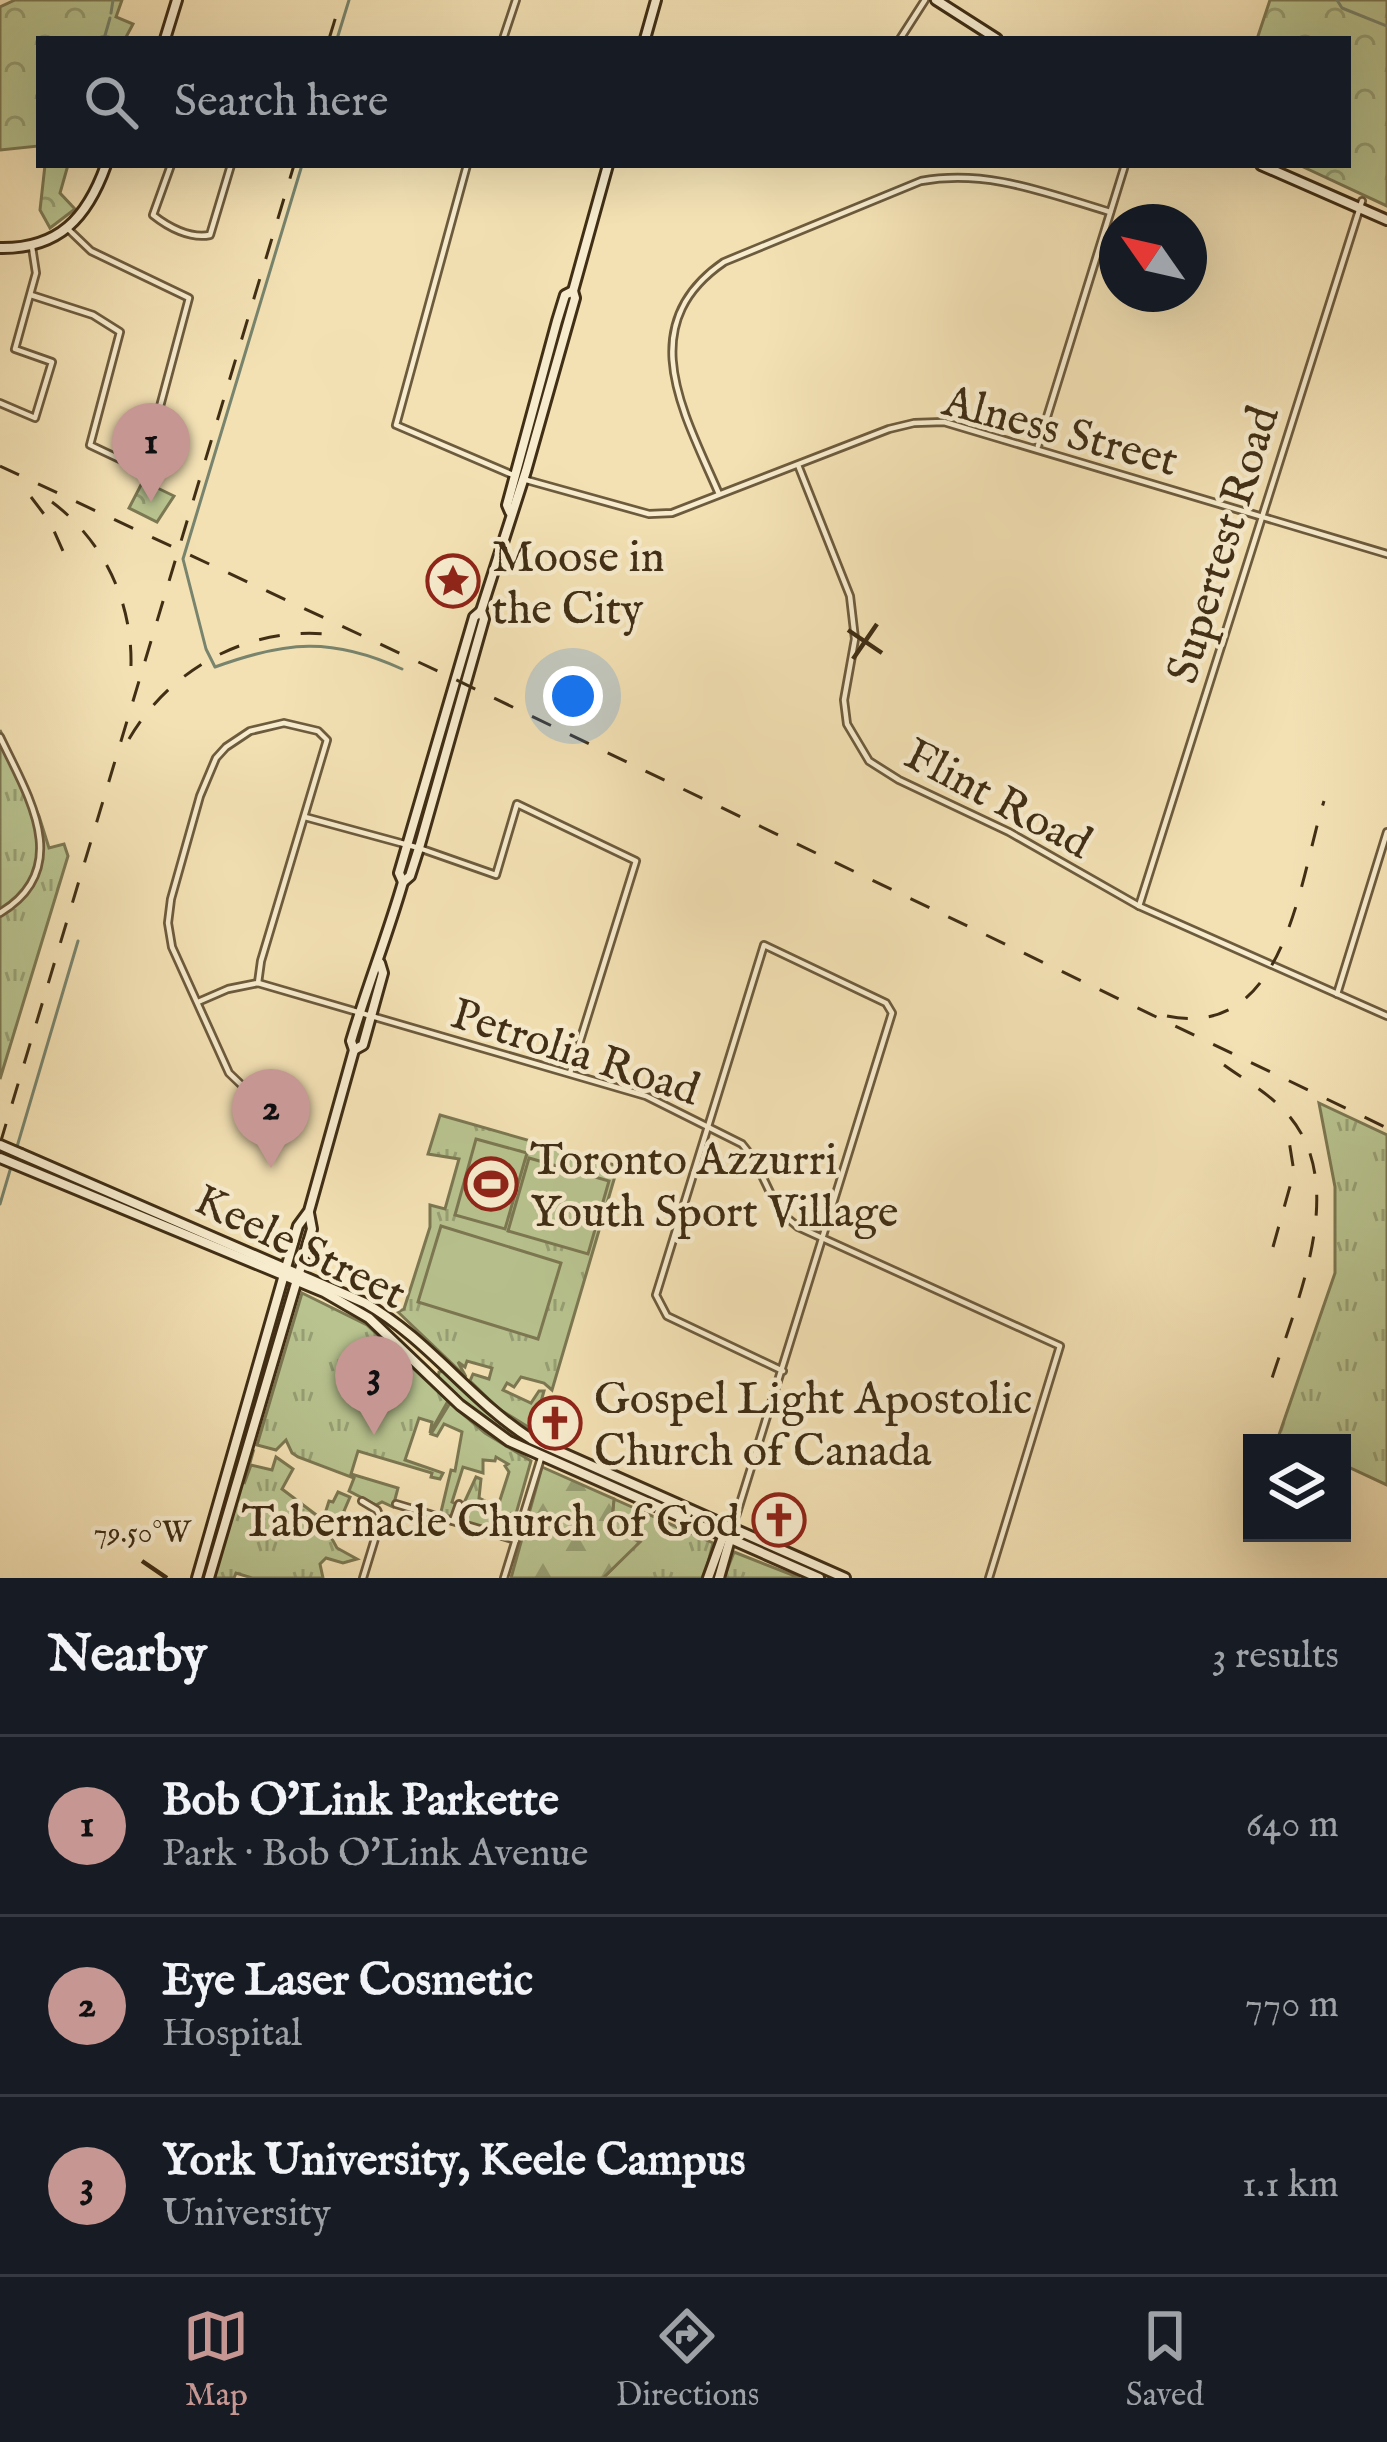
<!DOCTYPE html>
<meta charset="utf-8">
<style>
body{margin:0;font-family:"IM FELL English",serif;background:#242831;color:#f1f3f6}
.controls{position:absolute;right:36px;bottom:36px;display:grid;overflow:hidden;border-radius:0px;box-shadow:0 12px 48px #0002}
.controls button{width:108px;height:108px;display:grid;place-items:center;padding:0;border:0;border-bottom:3px solid #363941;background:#171b24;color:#f1f3f6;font:60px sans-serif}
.compass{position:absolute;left:1099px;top:204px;width:108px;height:108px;border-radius:50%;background:#171b24;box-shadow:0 12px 48px #0002;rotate:304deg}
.you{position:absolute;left:573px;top:696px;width:42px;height:42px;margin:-30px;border:9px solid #fff;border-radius:50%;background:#1a73e8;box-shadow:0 0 0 18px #1a73e833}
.badge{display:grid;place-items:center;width:78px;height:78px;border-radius:50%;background:#c59692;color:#111;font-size:39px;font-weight:700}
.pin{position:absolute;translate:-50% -99px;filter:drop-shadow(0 3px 6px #0008)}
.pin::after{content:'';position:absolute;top:63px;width:42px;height:36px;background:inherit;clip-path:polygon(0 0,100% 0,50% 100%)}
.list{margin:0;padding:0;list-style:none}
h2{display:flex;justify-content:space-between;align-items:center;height:156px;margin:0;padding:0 48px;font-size:51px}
h2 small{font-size:39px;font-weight:400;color:#9ea1a6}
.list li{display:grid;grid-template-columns:78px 1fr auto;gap:36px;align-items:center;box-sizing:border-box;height:180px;padding:0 48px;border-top:3px solid #363941}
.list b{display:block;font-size:45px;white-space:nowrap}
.list p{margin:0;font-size:39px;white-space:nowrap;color:#9ea1a6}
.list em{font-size:39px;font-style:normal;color:#9ea1a6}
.icon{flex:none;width:66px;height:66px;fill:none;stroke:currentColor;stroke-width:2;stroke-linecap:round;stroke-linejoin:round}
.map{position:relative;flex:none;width:1387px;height:1578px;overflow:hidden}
.search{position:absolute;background:#171b24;box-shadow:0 12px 48px #0002;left:36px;right:36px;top:36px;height:132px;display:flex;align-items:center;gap:30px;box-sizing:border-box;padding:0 42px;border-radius:0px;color:#9ea1a6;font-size:45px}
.sheet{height:696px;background:#171b24}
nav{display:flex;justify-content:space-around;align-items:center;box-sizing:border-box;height:168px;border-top:3px solid #363941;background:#171b24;font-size:33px;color:#9ea1a6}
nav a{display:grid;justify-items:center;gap:6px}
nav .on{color:#c59692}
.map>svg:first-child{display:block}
.grass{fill:url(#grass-tufts);stroke:#7c7852;stroke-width:3}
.forest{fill:url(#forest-firs);stroke:#7c7852;stroke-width:3}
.park{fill:url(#park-crowns);stroke:#7c7852;stroke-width:3}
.pitch{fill:#b8c38f;stroke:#7c7852;stroke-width:3}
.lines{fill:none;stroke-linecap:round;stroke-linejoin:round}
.stream{stroke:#78846d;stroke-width:3}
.street-casing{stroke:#6d5b3d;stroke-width:10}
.secondary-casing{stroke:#402e15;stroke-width:14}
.street{stroke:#f7ecce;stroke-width:4.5}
.secondary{stroke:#f7ecce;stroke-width:8}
.rail{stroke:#402e15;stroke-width:3;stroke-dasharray:21 21;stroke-linecap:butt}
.secondary-bridge-casing{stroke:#402e15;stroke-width:14;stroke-linecap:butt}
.secondary-bridge{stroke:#f7ecce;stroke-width:8}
.ticks{fill:none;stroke:#402e15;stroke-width:4.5}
.labels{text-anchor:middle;stroke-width:9;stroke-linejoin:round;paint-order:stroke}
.street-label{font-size:45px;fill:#402e15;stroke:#f7ecce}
.poi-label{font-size:45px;fill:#402e15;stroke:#f7ecce;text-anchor:start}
.ticks-label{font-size:30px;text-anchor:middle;fill:#402e15;stroke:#f7ecce;stroke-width:9;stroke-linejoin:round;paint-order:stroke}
</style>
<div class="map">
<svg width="1387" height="1578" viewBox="0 0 1387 1578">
<defs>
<pattern id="grass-tufts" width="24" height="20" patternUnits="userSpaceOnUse" patternTransform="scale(3)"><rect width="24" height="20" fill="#b8c38f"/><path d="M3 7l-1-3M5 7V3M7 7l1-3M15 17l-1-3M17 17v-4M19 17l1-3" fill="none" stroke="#979f74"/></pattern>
<pattern id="forest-firs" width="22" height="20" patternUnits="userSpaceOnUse" patternTransform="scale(3)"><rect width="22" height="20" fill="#b8c38f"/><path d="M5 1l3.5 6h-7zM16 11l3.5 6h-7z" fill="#979f74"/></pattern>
<pattern id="park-crowns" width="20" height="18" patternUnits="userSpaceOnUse" patternTransform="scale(3)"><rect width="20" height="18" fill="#b8c38f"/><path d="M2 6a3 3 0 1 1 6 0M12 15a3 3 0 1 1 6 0" fill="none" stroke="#979f74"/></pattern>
</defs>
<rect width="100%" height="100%" fill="#f3e1b4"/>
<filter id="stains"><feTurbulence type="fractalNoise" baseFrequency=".00167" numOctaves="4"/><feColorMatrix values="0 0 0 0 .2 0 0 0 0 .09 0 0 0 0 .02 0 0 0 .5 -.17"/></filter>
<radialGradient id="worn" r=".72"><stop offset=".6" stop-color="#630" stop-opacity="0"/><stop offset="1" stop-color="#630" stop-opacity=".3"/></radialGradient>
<g class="grass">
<polygon points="0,730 39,816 49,848 64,844 68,856 0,1079"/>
<polygon points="1319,1103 1387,1135 1387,1485 1342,1464 1342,1443 1296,1443 1279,1435 1335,1273 1335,1187"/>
<polygon points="440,1115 618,1166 552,1390 544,1383 521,1377 514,1387 507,1383 503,1390 531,1403 539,1391 544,1391 533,1430 499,1409 470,1381 473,1374 489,1379 492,1368 467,1361 465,1367 458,1362 466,1377 398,1312 404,1309 430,1227 430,1205 445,1209 459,1159 428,1154"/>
<polygon points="302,1293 367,1325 448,1401 430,1433 432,1422 419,1418 405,1460 443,1473 440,1479 431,1477 432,1473 358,1451 351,1474 398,1488 393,1507 382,1502 376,1505 349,1491 354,1478 298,1457 292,1453 286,1440 276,1450 257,1445"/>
<polygon points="445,1371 507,1427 605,1479 506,1436 474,1413 438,1379 439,1372"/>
<polygon points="450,1403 485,1433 531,1461 510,1535 461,1521 458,1516 476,1477 481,1479 479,1498 494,1505 499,1503 509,1472 505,1466 508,1464 496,1457 495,1461 483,1460 483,1473 463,1467 452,1502 456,1504 453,1515 447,1517 441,1512 451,1470 455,1471 462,1432 444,1424 437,1436 431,1434"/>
<polygon points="253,1452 244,1484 251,1465 272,1470 276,1457 293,1469 282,1489 323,1520 329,1501 333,1502 338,1492 350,1497 332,1539 337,1548 357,1559 343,1563 326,1558 320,1564 323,1578 252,1578 236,1573 234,1578 214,1578 249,1454"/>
<polygon points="614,1499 713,1543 704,1578 603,1578 639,1542 611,1529"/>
<polygon points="734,1552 800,1578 724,1578"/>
</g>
<polygon class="forest" points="542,1467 614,1499 611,1529 640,1542 603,1578 511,1578"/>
<g class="park">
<polygon points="15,0 122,0 116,17 133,24 125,39 39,39 39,146 0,150 0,7"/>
<polygon points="1270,0 1387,0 1387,206 1299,165 1348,165 1348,39 1257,39"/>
<polygon points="45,165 68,165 60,193 75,209 50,228 40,210"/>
<polygon points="143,481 174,496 157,522 129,508"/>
</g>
<g class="pitch">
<polygon points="476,1139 527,1153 505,1229 455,1215"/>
<polygon points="529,1158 609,1181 588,1254 508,1231"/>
<polygon points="441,1226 561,1263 538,1339 418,1302"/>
</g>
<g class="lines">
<g class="stream">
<polyline points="1337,0 1342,8 1387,26"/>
<polyline points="111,13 113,0"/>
<polyline points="104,39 110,18"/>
<polyline points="337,39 349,0"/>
<path d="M302 165 183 559 206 649 215 667C286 641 332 637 402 669"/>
<polyline points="0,1204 78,941"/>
</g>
<g class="street-casing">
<g id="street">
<polyline points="503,39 516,0"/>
<polyline points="900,39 925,0"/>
<path d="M171 165 153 215C168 227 190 239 210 235L231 165"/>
<polyline points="467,165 396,425 513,475"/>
<polyline points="31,295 93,315 120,332 90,445 143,470 189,298 91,251 67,228"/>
<polyline points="0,403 35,418 52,362 15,349 36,273 32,247"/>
<polyline points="1038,446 1125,165"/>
<polyline points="798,465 850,596 855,639 844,700 847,724 869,761 899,780 1009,832 1139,906 1387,1016"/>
<polyline points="523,479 649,514 672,513 889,429 914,423 944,422 1387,554"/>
<path d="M719 494C684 413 632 325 724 262L921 181C988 169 1046 193 1110 212"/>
<path d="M0 737C27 794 75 868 0 913"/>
<polyline points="305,817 419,848 496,875 517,804 636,861 570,1073"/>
<polyline points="1139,906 1362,201"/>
<polyline points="1337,994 1387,832"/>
<polyline points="198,1002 228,989 258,983 646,1096 742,1144 754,1159 779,1211 798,1227 1060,1346 989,1578"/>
<polyline points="251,1094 229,1073 172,947 168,923 171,899 200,796 216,758 226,747 250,731 284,723 318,731 327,740 261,961 258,983"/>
<polyline points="362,1501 377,1510 381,1519 363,1578"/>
<polyline points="396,1504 516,1540"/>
<polyline points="453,1521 459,1504"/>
<polyline points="733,1526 892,1013 886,1003 764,945 656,1295 667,1316 783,1371"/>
<polyline points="504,1578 541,1458"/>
</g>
</g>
<g class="secondary-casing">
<g id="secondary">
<polyline points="936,0 997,39"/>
<polyline points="165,39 177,0"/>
<polyline points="645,39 656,0"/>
<polyline points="1261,165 1387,220"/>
<path d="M0 248C59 249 87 218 106 165"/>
<polyline points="510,512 507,505 557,321 565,295 573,291"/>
<polyline points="403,882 410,876 419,848 484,619 481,611 526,471 575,298 573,291 608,165"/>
<polyline points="354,1050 363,1045 383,973 380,963"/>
<path d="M21 1154 365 1303C428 1339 470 1400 531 1439L845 1578"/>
<polyline points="0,1158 324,1292 369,1318 460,1405 509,1441 819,1578"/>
<path d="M197 1578 298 1226 309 1211 354 1050 351 1041C367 987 387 937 403 882L399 873 474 617 481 611"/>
<polyline points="209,1578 312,1229 309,1213"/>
<polyline points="708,1578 724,1534"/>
<polyline points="719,1578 731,1536"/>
</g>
</g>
<use href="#street" class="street"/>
<use href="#secondary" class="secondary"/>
<g class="rail">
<polyline points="329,39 341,0"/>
<polyline points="0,466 444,674 1387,1128"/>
<polyline points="31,497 50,522 71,569"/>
<path d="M52 502C108 544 137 612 130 681"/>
<path d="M129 739C173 664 257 622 342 636"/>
<path d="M1167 1016C1286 1041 1299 880 1324 801"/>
<path d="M1224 1065C1246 1081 1272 1095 1290 1117 1351 1191 1292 1311 1268 1391"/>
<polyline points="0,1144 294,165"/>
<polyline points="1273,1247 1294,1172 1287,1128"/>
</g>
<g class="secondary-bridge-casing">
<polyline id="secondary-bridge" points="0,1145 21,1154"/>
</g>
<use href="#secondary-bridge" class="secondary-bridge"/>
</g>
<path class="ticks" d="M848 630 882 653M853 659 877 624M142 1561 167 1578"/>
<defs>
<g id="sight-ring" transform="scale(2.7)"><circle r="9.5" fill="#f7ecce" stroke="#8f2418" stroke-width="1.5"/><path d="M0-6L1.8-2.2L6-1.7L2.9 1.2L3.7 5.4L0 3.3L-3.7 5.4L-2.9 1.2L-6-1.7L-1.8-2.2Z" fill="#8f2418"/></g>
<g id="stadium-ring" transform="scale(2.7)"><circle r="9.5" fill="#f7ecce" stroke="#8f2418" stroke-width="1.5"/><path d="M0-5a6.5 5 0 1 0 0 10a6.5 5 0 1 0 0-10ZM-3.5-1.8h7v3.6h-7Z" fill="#8f2418"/></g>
<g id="church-ring" transform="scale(2.7)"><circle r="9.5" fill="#f7ecce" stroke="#8f2418" stroke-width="1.5"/><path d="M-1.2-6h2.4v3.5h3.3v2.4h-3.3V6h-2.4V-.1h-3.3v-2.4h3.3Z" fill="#8f2418"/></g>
</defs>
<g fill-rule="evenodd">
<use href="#sight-ring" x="453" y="581"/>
<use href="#stadium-ring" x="491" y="1184"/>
<use href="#church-ring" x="555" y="1423"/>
<use href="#church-ring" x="779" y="1520"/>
</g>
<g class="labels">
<g class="street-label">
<text transform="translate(1061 429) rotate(15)" y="16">Alness Street</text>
<text transform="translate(1221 544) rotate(-73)" y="16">Supertest Road</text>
<text transform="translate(999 797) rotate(28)" y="16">Flint Road</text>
<text transform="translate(576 1050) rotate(18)" y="16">Petrolia Road</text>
<text transform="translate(301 1245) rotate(26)" y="16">Keele Street</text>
</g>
<g class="poi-label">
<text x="492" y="571">Moose in<tspan x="492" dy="52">the City</tspan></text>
<text x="530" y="1174">Toronto Azzurri<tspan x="530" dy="52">Youth Sport Village</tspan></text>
<text x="594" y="1413">Gospel Light Apostolic<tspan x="594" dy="52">Church of Canada</tspan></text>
<text x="740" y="1536" text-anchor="end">Tabernacle Church of God</text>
</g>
</g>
<g class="ticks-label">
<text x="142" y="1542">79.50°W</text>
</g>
<rect width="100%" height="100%" filter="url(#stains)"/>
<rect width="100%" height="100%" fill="url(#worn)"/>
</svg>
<div class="controls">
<button><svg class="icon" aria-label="layers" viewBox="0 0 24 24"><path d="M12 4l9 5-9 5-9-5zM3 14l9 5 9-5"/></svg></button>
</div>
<svg class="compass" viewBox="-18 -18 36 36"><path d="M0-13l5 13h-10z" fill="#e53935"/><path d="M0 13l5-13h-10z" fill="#9ea1a6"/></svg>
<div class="you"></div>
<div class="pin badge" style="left:151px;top:502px">1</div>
<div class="pin badge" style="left:271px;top:1168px">2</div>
<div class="pin badge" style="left:374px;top:1435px">3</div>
<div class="search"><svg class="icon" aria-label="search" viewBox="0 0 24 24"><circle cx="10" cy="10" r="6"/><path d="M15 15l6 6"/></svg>Search here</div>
</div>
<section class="sheet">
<h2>Nearby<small>3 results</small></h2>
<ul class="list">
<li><span class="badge">1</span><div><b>Bob O'Link Parkette</b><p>Park · Bob O'Link Avenue</p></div><em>640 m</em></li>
<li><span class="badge">2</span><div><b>Eye Laser Cosmetic</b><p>Hospital</p></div><em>770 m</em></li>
<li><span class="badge">3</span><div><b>York University, Keele Campus</b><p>University</p></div><em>1.1 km</em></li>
</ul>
</section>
<nav>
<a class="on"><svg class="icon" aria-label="map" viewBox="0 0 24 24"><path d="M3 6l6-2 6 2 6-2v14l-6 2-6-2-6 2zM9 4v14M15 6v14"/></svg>Map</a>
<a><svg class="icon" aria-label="directions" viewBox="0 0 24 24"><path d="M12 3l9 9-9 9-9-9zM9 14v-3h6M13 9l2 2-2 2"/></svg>Directions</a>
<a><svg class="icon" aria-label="saved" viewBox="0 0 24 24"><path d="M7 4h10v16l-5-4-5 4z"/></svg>Saved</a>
</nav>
